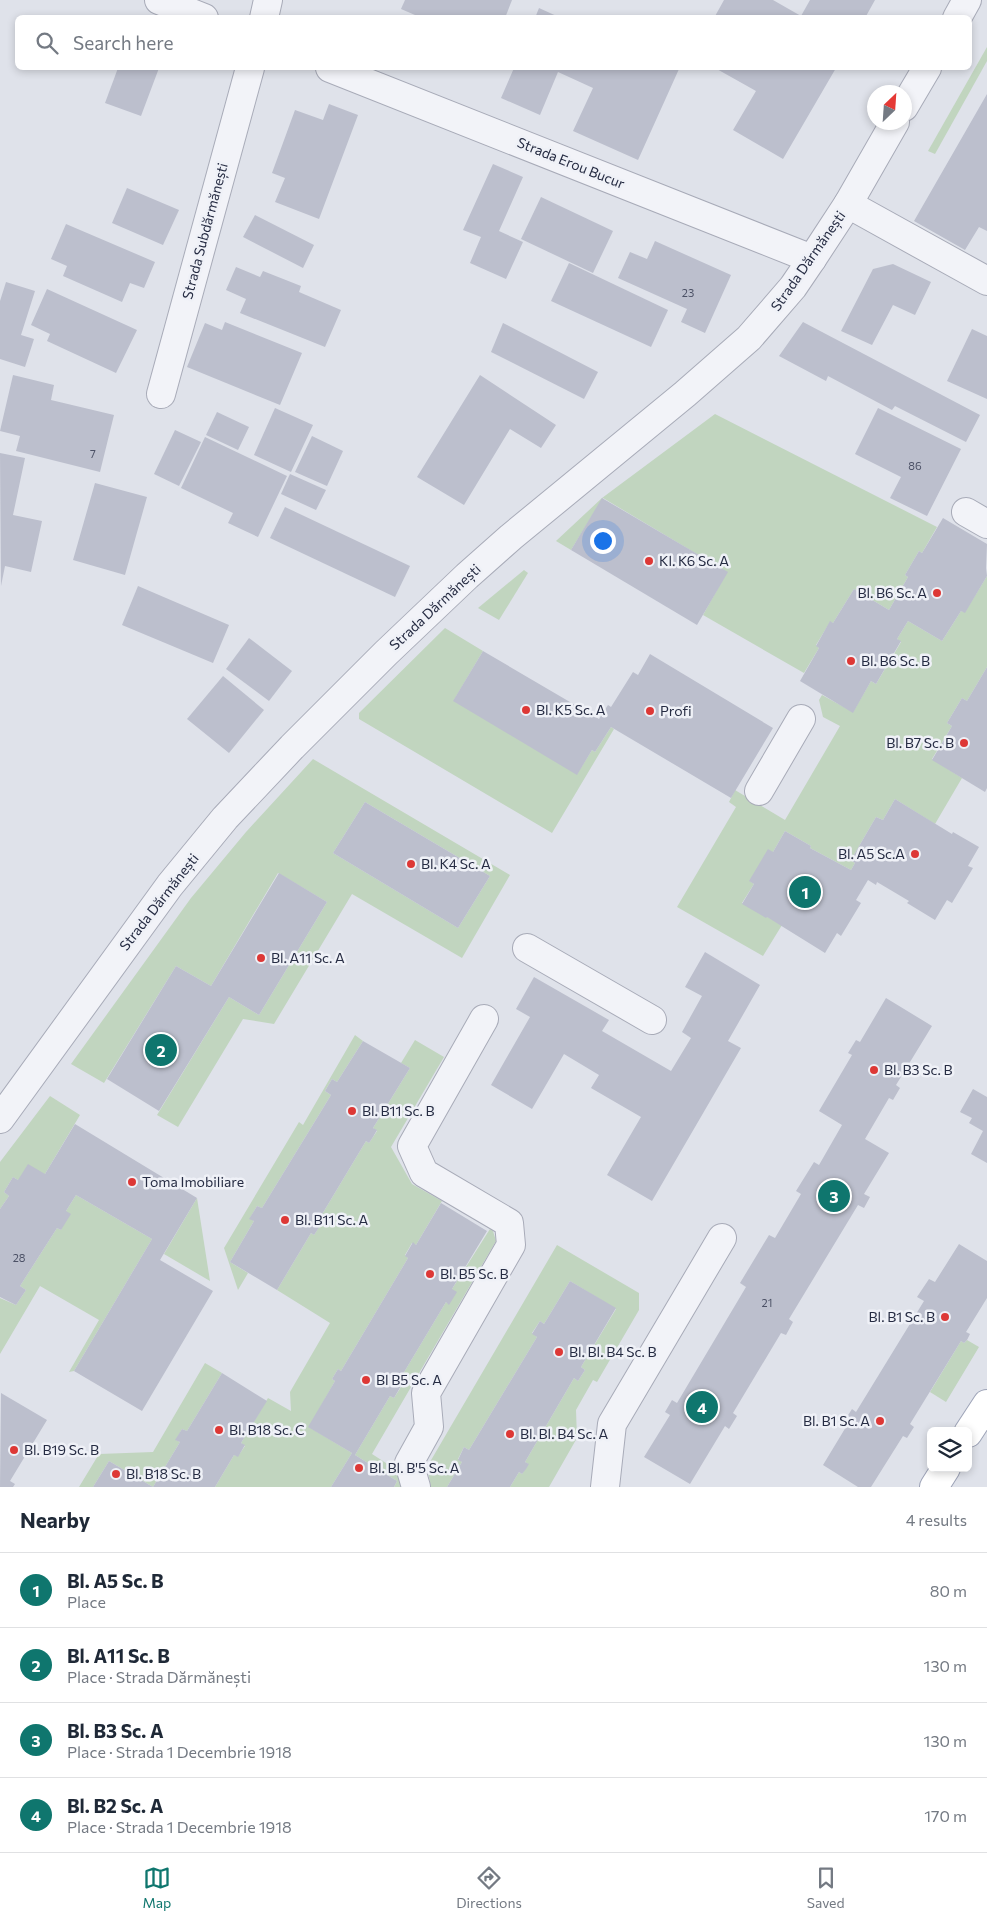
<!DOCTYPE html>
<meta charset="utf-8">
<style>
body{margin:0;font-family:Commissioner,sans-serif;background:#f6f6f7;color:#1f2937}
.controls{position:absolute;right:15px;bottom:15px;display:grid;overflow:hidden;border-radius:8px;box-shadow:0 2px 8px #0003}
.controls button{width:45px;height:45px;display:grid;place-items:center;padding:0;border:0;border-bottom:1px solid #e0e1e3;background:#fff;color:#1f2937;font:25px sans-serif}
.compass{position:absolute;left:867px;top:85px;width:45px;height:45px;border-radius:50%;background:#fff;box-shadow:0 2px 8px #0003;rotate:25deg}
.you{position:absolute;left:602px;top:540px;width:18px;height:18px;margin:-12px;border:4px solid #fff;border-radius:50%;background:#1a73e8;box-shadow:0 0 0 8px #1a73e833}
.badge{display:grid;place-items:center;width:32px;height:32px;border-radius:50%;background:#0f766e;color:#fff;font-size:16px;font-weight:700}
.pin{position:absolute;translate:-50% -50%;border:2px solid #fff;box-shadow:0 1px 5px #0006}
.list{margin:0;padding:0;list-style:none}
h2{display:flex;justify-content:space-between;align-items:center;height:65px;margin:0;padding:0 20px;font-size:21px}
h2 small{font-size:16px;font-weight:400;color:#747a83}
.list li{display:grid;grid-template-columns:32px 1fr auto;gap:15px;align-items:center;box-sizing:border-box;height:75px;padding:0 20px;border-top:1px solid #e0e1e3}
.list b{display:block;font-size:19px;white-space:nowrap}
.list p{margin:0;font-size:16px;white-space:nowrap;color:#747a83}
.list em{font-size:16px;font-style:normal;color:#747a83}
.icon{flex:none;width:28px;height:28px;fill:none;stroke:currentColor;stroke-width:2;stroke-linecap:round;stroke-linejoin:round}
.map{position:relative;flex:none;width:987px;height:1487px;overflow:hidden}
.search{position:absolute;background:#fff;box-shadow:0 2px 8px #0003;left:15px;right:15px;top:15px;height:55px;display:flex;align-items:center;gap:12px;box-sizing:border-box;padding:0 18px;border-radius:8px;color:#747a83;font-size:19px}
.sheet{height:365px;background:#fff}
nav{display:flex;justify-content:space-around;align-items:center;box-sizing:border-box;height:70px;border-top:1px solid #e0e1e3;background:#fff;font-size:14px;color:#747a83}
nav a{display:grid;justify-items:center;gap:2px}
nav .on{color:#0f766e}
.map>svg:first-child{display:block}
.green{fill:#c1d5bf;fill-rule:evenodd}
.building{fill:#bcbfcd}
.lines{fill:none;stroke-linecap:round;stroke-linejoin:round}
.minor-casing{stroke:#a8abb8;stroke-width:30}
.major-casing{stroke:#9da3b7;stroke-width:30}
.minor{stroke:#f2f3f8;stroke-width:28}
.major{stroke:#fff;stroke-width:28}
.poi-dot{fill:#dd3836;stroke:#eff1f7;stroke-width:2}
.labels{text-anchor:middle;stroke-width:5;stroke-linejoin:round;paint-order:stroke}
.number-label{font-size:11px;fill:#4c5166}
.street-label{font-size:14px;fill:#262c43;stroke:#eff1f7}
.poi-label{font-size:14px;fill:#262c43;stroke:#eff1f7;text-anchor:start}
</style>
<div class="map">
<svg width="987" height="1487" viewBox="0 0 987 1487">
<rect width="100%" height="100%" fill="#dfe2ea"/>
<g class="green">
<polygon points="987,47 987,61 935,154 928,151"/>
<polygon points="715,414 937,527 922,553 919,551 905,575 908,577 889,610 854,589 833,623 830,622 816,645 819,648 804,673 703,615 727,572 603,498 571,550 556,541 602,498"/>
<polygon points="524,570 528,573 499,620 478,608"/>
<polygon points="987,576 987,667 967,701 962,698 947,723 952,726 932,759 962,778 935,824 895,799 883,820 876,817 851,860 855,863 851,870 810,848 811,846 785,831 773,852 750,881 754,884 742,903 782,925 763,956 677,907 736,807 729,802 735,790 785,820 840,726 823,717 819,700 822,695 853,712 871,681 876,684 901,642 897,639 908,621 942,641 961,611 965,612"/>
<polygon points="445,628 483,651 454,700 577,774 592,750 595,752 611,727 614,729 552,833 359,719 359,713"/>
<path d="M313 759 510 875 462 958 352 894 274 1024 243 1019 178 1127 157 1115 229 997 259 1015 327 902 278 873 211 986 176 966 104 1083 71 1064 191 898 246 832ZM365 802 490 876 458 928 333 853Z"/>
<polygon points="355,1035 363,1041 337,1082 332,1079 325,1091 331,1095 262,1208 257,1206 250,1218 254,1221 230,1262 248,1273 238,1290 224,1248 299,1122 303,1125"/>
<polygon points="415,1040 444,1057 391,1147 412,1184 442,1201 416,1245 412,1243 405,1255 408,1258 341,1371 338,1369 332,1379 335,1381 309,1427 352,1453 331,1487 215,1487 234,1455 238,1456 245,1446 241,1443 268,1398 291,1411 290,1392 330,1323 277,1290 311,1233 314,1235 321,1224 318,1221 366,1141 369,1143 377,1131 373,1128 410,1068 401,1063"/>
<polygon points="50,1096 80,1115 45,1174 18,1180 13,1177 4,1192 9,1196 0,1209 0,1162"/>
<polygon points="76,1195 152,1239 74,1371 69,1372 99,1320 40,1286 0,1354 0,1298 16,1305 26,1290 20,1286 57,1228 61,1230 66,1211"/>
<polygon points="197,1198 210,1281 164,1254"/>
<polygon points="490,1229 493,1231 496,1241 372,1454 400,1472 405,1487 394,1487 397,1481 355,1455 390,1396 394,1398 401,1387 397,1384 446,1302 449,1304 452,1289"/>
<polygon points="557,1245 639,1293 639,1310 597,1382 593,1380 576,1410 577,1438 549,1487 510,1487 519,1472 522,1474 528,1464 525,1462 574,1378 578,1381 585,1370 581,1367 616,1309 570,1281 544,1324 540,1321 532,1333 537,1337 469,1450 464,1447 458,1459 462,1462 447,1487 431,1487 427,1467"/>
<polygon points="967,1340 979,1347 946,1402 930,1392 961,1341 964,1343"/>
<polygon points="205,1363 222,1373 187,1431 182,1429 176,1440 180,1442 153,1487 109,1461 93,1487 79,1487 99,1454 153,1452"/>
</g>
<g class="building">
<polygon points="405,0 512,0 505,18 422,18 401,9"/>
<polygon points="724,0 773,0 801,16 810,0 875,0 865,18 714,18"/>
<polygon points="539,8 561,18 535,18"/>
<polygon points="118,68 159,68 141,116 105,103"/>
<polygon points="514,68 675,68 679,69 638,160 573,131 593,88 558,72 540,115 501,98"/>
<polygon points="715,68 836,68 783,159 733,130 756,91"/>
<polygon points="987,94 987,231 979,227 965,250 914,221"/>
<polygon points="329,104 358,115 319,219 275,202 285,178 272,173 295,110 323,120"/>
<polygon points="493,164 523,177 499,231 523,242 506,279 470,263 481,237 463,230"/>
<polygon points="127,188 179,210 163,245 112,223"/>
<polygon points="541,197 613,231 593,273 521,239"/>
<polygon points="255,215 314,245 303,268 243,237"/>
<polygon points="66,224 155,262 144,288 130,283 122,302 63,276 67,266 51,259"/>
<polygon points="655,241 731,275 705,333 681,322 687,309 618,278 630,252 647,259"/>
<polygon points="569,263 668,310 651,347 551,301"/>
<polygon points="893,264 931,282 915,315 893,305 872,345 841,331 873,269"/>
<polygon points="236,267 260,277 263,271 301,286 299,292 341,310 325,347 240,313 246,299 226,290"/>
<polygon points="6,282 35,291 21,335 34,339 25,367 0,359 0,301"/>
<polygon points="47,289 137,330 116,373 47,341 50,334 31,325"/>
<polygon points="225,322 302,353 280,405 187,367 205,323 222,330"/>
<polygon points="803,322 980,415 966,442 895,406 892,410 828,376 826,381 779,356"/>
<polygon points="503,323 598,372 584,399 491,352"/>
<polygon points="972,329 987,336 987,399 947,381"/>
<polygon points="13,375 54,385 51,400 114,415 100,472 16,451 20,436 0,431"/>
<polygon points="480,375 556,425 541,448 510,429 464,505 417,477"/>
<polygon points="275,408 313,425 291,472 254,455"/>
<polygon points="878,408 961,449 927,516 890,498 901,477 855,454"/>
<polygon points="217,412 249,427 238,450 206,435"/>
<polygon points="175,430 201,442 179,486 154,474"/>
<polygon points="312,436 343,451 327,486 295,472"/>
<polygon points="205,437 287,476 258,537 228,523 233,513 181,488"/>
<polygon points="0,453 25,458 13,515 42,521 31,572 5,566 1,586"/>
<polygon points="290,474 326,490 316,510 281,494"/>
<polygon points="95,483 147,497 125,575 73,560"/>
<polygon points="602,498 728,572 697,625 571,550"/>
<polygon points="285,507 410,566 395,597 270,538"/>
<polygon points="943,518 987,544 986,568 987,576 965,613 961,611 942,641 908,621 897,639 901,641 876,684 871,681 853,713 800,681 819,648 816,646 830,621 833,623 854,589 889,610 908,577 905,575 919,551 922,553"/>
<polygon points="138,586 229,625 213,663 122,625"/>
<polygon points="249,638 292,671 269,701 226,669"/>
<polygon points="483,651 599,719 608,705 611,707 633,672 638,675 650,654 773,728 731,798 611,727 595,752 592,750 577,775 453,701"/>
<polygon points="987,667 987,788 985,792 932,760 952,726 947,723 962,698 967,701"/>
<polygon points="223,676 264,710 229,753 187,719"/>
<polygon points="895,799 952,834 953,832 979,847 968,866 973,868 952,903 947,900 935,920 907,903 909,901 877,882 876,885 868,880 856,900 861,903 841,936 837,933 825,953 767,917 766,918 742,904 754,884 749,881 768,849 773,852 785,831 811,846 810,848 851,870 855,863 851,860 876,817 883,820"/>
<polygon points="365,802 490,876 458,928 333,853"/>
<polygon points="279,873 327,902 259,1015 229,997 159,1111 107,1079 176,966 211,986"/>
<polygon points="705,952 760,985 728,1041 741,1048 652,1201 607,1175 641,1117 591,1088 599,1075 564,1054 532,1109 491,1085 530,1017 516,1009 534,977 609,1020 602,1031 671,1071 691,1038 682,1032 702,996 685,987"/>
<polygon points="886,998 932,1026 896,1085 900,1088 893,1100 889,1098 865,1139 889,1153 864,1194 870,1197 864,1208 858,1205 789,1319 793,1322 786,1335 781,1333 733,1413 737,1416 729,1429 725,1426 690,1484 644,1457 670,1415 665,1412 672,1400 677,1403 746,1287 740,1283 769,1235 775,1238 801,1194 796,1191 814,1162 819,1165 842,1125 819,1111 852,1055 848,1053 856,1040 860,1042"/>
<polygon points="363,1041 410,1068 373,1128 377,1130 373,1137 369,1143 366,1141 318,1221 322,1223 314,1235 311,1233 277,1290 230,1262 254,1221 249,1219 257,1206 262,1208 331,1095 325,1091 332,1079 337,1082"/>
<polygon points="973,1089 987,1097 987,1163 971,1154 983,1131 969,1123 972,1118 960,1112"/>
<polygon points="75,1124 197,1198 160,1260 213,1291 142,1411 74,1371 152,1239 76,1195 66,1211 71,1214 61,1230 57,1228 20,1286 26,1290 16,1305 0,1297 0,1209 9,1196 4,1192 13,1177 18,1180 28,1164 45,1174"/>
<polygon points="441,1203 487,1231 452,1289 457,1292 449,1305 446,1302 397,1384 401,1386 394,1398 390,1396 355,1455 397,1481 394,1487 331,1487 352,1453 308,1427 335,1381 332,1379 338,1369 341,1371 408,1258 405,1256 413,1242 416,1245"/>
<polygon points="959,1244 987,1261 987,1298 966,1332 970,1334 967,1340 964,1343 961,1341 910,1424 914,1427 907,1438 903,1436 871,1487 858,1487 823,1465 849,1422 845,1420 852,1409 856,1412 924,1301 917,1297 929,1279 935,1282"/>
<polygon points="570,1281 616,1308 581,1367 585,1370 578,1381 574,1378 525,1462 529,1464 526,1469 522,1474 519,1472 510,1487 447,1487 462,1462 458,1460 464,1447 469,1450 537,1337 532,1334 540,1321 544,1324"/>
<polygon points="222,1373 267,1401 241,1443 245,1445 238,1457 234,1455 215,1487 93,1487 109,1461 153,1487 180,1442 175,1440 182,1429 187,1431"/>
<polygon points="1,1393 47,1420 10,1481 15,1484 13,1487 0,1487"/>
</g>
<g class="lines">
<g class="minor-casing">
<g id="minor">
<polyline points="159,0 204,18"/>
<polyline points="264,18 268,0"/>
<polyline points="957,18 967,0"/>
<polyline points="330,68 812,259"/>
<polyline points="904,107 927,68"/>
<polyline points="848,204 987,281"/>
<polyline points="161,394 250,68"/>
<polyline points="966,512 987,524"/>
<polyline points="759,791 801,719"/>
<polyline points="527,948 652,1020"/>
<polyline points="0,1119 170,885 225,818 292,747 386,653 467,576 511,537 685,394 749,338 793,287 812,259 848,204 895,122"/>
<polyline points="416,1487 409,1463 429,1427 426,1393 511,1245 509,1223 424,1173 412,1146 484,1019"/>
<polyline points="605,1487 612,1424 722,1238"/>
</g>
</g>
<g class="major-casing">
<g id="major">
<polyline points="968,1433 987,1404"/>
<polyline points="934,1487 946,1468"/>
</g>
</g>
<use href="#minor" class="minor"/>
<use href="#major" class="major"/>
</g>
<g class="poi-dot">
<circle cx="649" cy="561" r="5"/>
<circle cx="937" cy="593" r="5"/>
<circle cx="851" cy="661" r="5"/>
<circle cx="526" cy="710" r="5"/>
<circle cx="650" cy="711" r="5"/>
<circle cx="964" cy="743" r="5"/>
<circle cx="915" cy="854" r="5"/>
<circle cx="411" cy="864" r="5"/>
<circle cx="261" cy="958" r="5"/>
<circle cx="874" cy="1070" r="5"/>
<circle cx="352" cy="1111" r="5"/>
<circle cx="132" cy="1182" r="5"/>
<circle cx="285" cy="1220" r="5"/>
<circle cx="430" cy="1274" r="5"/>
<circle cx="945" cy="1317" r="5"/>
<circle cx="559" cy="1352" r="5"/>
<circle cx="366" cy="1380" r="5"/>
<circle cx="880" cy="1421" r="5"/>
<circle cx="219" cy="1430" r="5"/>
<circle cx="510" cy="1434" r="5"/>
<circle cx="14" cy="1450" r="5"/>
<circle cx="359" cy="1468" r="5"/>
<circle cx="116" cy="1474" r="5"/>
</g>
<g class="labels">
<g class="number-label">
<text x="688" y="297">23</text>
<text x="93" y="458">7</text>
<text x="915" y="470">86</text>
<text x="19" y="1262">28</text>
<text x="767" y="1307">21</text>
</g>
<g class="street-label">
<text transform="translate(571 163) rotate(22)" y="5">Strada Erou Bucur</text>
<text transform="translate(205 231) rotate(-75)" y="5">Strada Subdărmănești</text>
<text transform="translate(808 261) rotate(-55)" y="5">Strada Dărmănești</text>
<text transform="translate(435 607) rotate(-43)" y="5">Strada Dărmănești</text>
<text transform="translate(159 902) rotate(-52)" y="5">Strada Dărmănești</text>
</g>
<g class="poi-label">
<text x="659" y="566">Kl. K6 Sc. A</text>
<text x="927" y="598" text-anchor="end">Bl. B6 Sc. A</text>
<text x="861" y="666">Bl. B6 Sc. B</text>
<text x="536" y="715">Bl. K5 Sc. A</text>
<text x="660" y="716">Profi</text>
<text x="954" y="748" text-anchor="end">Bl. B7 Sc. B</text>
<text x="905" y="859" text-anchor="end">Bl. A5 Sc.A</text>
<text x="421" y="869">Bl. K4 Sc. A</text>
<text x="271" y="963">Bl. A11 Sc. A</text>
<text x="884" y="1075">Bl. B3 Sc. B</text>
<text x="362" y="1116">Bl. B11 Sc. B</text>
<text x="142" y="1187">Toma Imobiliare</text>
<text x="295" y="1225">Bl. B11 Sc. A</text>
<text x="440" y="1279">Bl. B5 Sc. B</text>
<text x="935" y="1322" text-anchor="end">Bl. B1 Sc. B</text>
<text x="569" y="1357">Bl. Bl. B4 Sc. B</text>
<text x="376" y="1385">Bl B5 Sc. A</text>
<text x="870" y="1426" text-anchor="end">Bl. B1 Sc. A</text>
<text x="229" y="1435">Bl. B18 Sc. C</text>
<text x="520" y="1439">Bl. Bl. B4 Sc. A</text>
<text x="24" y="1455">Bl. B19 Sc. B</text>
<text x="369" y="1473">Bl. Bl. B'5 Sc. A</text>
<text x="126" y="1479">Bl. B18 Sc. B</text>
</g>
</g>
</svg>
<div class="controls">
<button><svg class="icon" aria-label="layers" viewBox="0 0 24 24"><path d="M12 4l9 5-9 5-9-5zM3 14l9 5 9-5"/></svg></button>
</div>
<svg class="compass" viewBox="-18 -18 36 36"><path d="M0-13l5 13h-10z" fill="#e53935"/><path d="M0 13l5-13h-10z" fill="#747a83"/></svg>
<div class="you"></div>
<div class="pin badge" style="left:805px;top:892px">1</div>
<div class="pin badge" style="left:161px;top:1050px">2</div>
<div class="pin badge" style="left:834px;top:1196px">3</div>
<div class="pin badge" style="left:702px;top:1407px">4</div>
<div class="search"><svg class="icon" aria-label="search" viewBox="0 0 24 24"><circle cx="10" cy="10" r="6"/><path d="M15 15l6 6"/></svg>Search here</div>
</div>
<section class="sheet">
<h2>Nearby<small>4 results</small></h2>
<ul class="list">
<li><span class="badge">1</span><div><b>Bl. A5 Sc. B</b><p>Place</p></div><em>80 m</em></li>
<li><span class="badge">2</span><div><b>Bl. A11 Sc. B</b><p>Place · Strada Dărmănești</p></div><em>130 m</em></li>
<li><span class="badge">3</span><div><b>Bl. B3 Sc. A</b><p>Place · Strada 1 Decembrie 1918</p></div><em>130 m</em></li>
<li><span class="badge">4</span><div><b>Bl. B2 Sc. A</b><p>Place · Strada 1 Decembrie 1918</p></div><em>170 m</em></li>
</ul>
</section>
<nav>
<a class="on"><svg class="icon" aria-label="map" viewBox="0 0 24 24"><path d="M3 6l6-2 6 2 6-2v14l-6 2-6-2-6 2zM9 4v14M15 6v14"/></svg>Map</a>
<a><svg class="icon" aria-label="directions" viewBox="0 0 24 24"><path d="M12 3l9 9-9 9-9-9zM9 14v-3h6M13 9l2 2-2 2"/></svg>Directions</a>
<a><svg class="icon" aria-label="saved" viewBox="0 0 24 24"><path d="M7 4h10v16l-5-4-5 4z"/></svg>Saved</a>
</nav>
